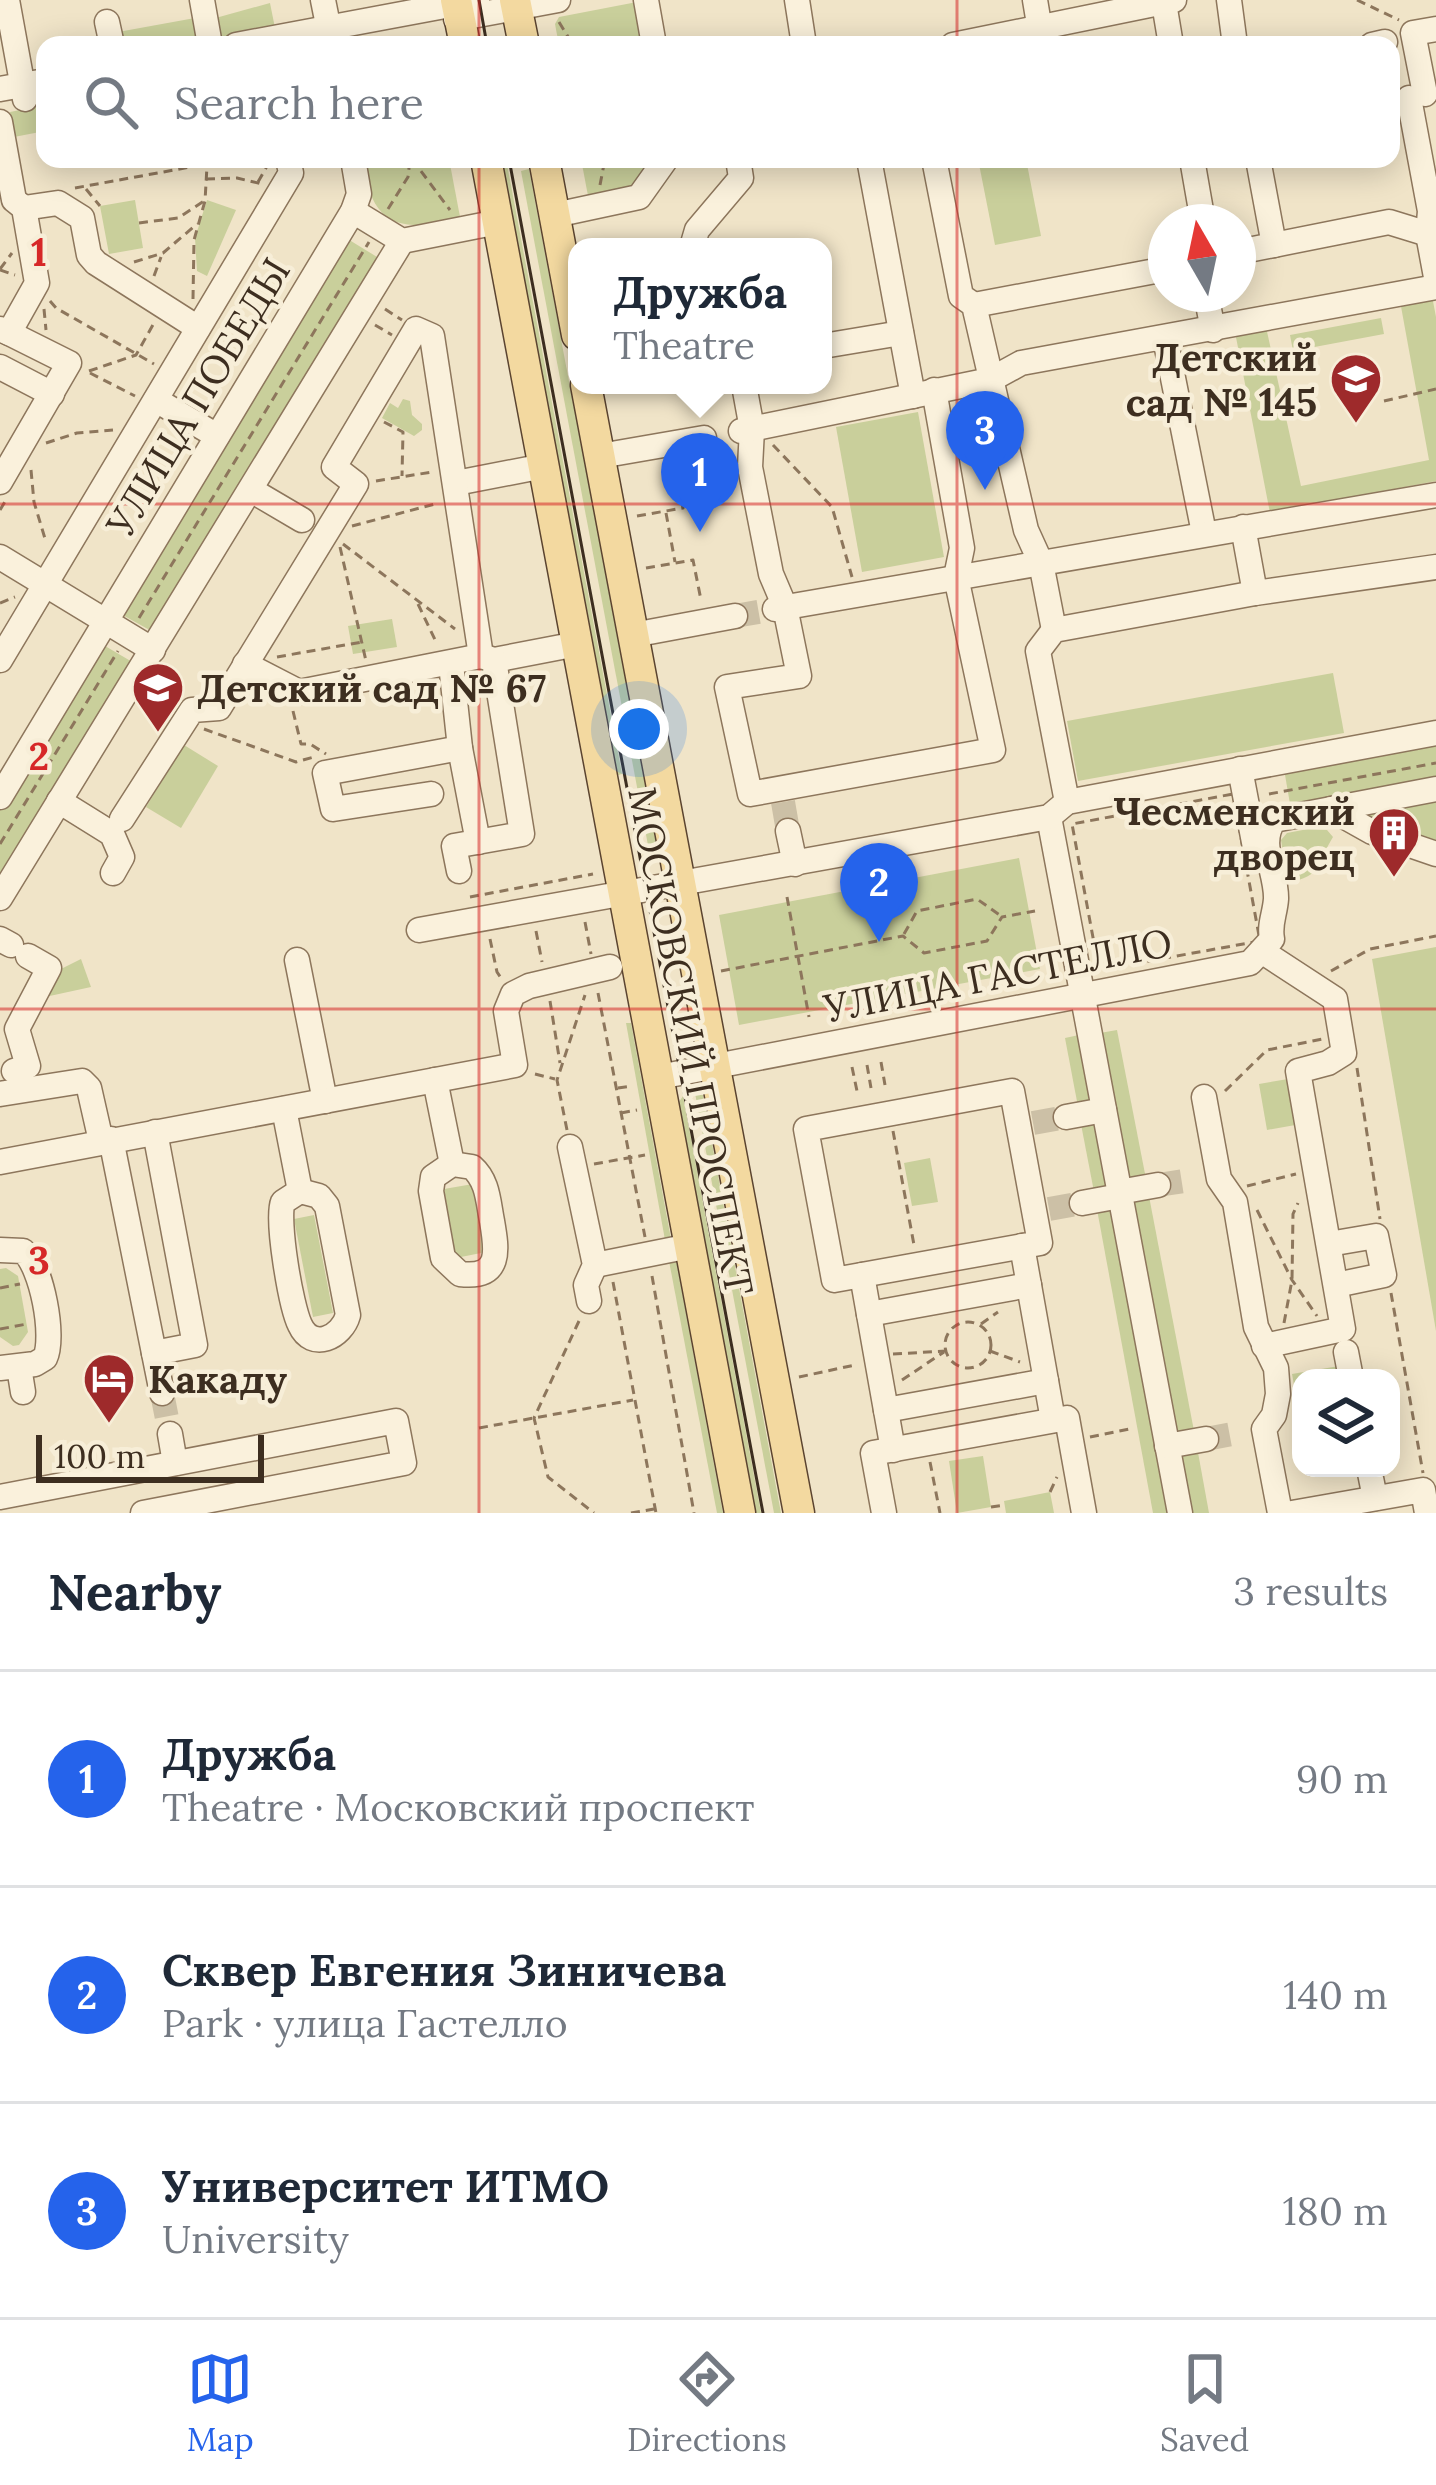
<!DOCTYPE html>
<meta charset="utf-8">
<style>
body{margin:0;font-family:Lora,serif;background:#f6f6f7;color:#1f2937}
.controls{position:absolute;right:36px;bottom:36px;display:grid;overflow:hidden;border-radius:24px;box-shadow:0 6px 30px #0003}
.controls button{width:108px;height:108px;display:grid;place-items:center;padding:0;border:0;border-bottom:3px solid #e0e1e3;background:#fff;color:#1f2937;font:60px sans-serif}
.compass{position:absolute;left:1148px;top:204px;width:108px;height:108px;border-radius:50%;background:#fff;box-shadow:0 6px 30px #0003;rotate:351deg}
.scale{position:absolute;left:36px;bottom:30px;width:228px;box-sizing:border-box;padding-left:12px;border:6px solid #3d2e20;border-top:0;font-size:33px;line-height:42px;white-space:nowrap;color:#3d2e20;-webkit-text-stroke:9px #f7eed8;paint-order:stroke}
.you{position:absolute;left:639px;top:729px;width:42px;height:42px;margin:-30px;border:9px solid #fff;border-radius:50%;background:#1a73e8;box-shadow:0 0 0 18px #1a73e833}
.badge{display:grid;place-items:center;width:78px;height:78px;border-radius:50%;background:#2563eb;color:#fff;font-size:39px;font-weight:700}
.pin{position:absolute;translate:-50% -99px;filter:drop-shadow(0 3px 6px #0008)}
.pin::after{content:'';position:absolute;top:63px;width:42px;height:36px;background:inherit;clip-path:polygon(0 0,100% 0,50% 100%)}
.popup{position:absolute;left:568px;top:238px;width:264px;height:156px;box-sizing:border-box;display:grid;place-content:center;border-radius:24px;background:#fff;filter:drop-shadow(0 3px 9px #0005);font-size:39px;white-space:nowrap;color:#747a83}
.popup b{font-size:45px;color:#1f2937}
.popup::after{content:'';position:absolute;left:50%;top:100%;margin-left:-24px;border:24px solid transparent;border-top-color:#fff}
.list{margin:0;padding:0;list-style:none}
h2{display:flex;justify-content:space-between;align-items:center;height:156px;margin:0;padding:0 48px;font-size:51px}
h2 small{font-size:39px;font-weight:400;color:#747a83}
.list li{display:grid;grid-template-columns:78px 1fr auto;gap:36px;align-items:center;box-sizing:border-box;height:216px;padding:0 48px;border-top:3px solid #e0e1e3}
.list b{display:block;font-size:45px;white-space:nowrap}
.list p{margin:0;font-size:39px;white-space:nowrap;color:#747a83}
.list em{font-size:39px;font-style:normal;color:#747a83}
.icon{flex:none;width:66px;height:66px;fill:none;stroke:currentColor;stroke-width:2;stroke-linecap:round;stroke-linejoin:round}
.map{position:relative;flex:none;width:1436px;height:1513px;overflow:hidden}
.search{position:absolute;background:#fff;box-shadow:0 6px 30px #0003;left:36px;right:36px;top:36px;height:132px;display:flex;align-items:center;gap:30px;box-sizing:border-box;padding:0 42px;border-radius:24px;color:#747a83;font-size:45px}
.sheet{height:804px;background:#fff}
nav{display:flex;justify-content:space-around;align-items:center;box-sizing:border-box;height:168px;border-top:3px solid #e0e1e3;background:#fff;font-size:33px;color:#747a83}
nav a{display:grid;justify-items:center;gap:6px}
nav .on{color:#2563eb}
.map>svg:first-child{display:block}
.green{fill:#c9cf9b}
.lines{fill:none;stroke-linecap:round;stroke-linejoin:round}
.minor-tunnel{stroke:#ccc0a6;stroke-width:24;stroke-dasharray:24 12;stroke-linecap:butt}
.minor-casing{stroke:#8d765c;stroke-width:27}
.major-casing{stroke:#5b4430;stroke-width:33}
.path{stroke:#8d765c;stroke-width:3;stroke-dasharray:9 6;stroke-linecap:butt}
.minor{stroke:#faf1dc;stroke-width:24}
.major{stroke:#f3d9a0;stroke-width:30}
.tram{stroke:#3d2e20;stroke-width:3}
.grid{fill:none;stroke:#d62828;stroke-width:3;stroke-opacity:0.55}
.labels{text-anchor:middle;stroke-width:9;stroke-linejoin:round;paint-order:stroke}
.poi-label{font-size:39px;font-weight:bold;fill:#3d2e20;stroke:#f7eed8;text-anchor:end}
.street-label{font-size:39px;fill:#3d2e20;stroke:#f7eed8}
.grid-label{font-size:39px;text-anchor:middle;font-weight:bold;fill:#d62828;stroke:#f7eed8;stroke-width:9;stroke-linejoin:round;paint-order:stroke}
</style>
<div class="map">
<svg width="1436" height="1513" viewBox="0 0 1436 1513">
<rect width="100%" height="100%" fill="#f0e4c8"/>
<g class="green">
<polygon points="637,2 645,45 559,45 555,24 559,17"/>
<polygon points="270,3 275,28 218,39 212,19"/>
<polygon points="195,18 197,43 121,45 118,32"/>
<polygon points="45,105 45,131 14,137 10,112"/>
<path d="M360 159H449L461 222C394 229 376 230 360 159Z"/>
<polygon points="502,159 506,159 622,774 618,775"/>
<polygon points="581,159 656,159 639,184 589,201"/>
<polygon points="978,159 1026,159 1041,236 995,245"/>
<polygon points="529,169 658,854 650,856 521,171"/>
<polygon points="135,200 143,248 109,254 100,206"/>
<polygon points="207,200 236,210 207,276 197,271 195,238"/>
<polygon points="346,238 382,260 155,633 119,613"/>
<polygon points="1432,296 1436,317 1436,481 1270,513 1235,332 1266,327 1301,486 1429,460 1400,301"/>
<polygon points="1381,318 1384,334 1293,351 1290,335"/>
<polygon points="403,399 410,401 412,415 422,424 422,430 414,436 382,418 390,403 398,408"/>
<polygon points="918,412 944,557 862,572 836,427"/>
<polygon points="392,619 397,647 353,654 348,626"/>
<polygon points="100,643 134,663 0,885 0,808"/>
<polygon points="1333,673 1344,733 1078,781 1067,721"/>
<polygon points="1436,741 1436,778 1290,804 1284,769"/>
<polygon points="184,745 218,766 181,828 146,807"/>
<polygon points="1436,801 1436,844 1365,819 1365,814"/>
<path d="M1308 829 1327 830 1333 837C1316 864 1324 875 1288 883L1281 840 1287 833Z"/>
<polygon points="1019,858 1040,969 739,1025 719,915"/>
<polygon points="1436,947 1436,1331 1372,959"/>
<polygon points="81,959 91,987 45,997 61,969"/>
<polygon points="626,1023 631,1023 671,1239 665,1240"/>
<polygon points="1117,1030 1147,1184 1129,1187 1100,1033"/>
<polygon points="1079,1035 1093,1109 1079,1112 1065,1038"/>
<polygon points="1294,1078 1301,1124 1267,1130 1259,1084"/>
<polygon points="695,1093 703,1095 781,1513 774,1513"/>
<polygon points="683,1096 761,1513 756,1513 679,1102"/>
<polygon points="1094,1117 1109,1195 1095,1197 1080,1119"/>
<polygon points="930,1158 938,1202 912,1206 904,1163"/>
<polygon points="473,1184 486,1252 456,1258 444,1189"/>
<polygon points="1148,1191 1194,1431 1176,1434 1131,1194"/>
<polygon points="1110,1202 1169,1513 1153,1513 1096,1204"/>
<polygon points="314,1215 333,1313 313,1317 294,1219"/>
<polygon points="676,1260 723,1513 717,1513 669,1261"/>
<polygon points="6,1268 18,1276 28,1332 19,1345 13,1346 0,1337 0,1269"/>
<polygon points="1339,1366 1342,1378 1301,1378 1301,1423 1292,1374"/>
<polygon points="1197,1447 1209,1513 1191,1513 1179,1451"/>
<polygon points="983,1456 991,1507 957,1513 949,1461"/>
<polygon points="1050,1492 1054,1513 1006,1513 1004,1501"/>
</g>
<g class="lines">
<g class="minor-tunnel">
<polyline points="735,616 775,609"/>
<polyline points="783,802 788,831"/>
<polyline points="1033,1123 1066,1117"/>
<polyline points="1158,1185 1190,1180"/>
<polyline points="1049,1209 1082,1203"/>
<polyline points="162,1393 170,1434"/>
<polyline points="1206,1439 1238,1433"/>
</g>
<g class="minor-casing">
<g id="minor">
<polyline points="7,0 25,99"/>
<polyline points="202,0 210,45"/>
<polyline points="323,0 332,45"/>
<polyline points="646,0 654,45"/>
<polyline points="797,0 804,45"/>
<polyline points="1035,0 1040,30"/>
<polyline points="1229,0 1235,45"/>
<polyline points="1164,3 1171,45"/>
<polyline points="456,19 558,0"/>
<polyline points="107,22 112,45"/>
<polyline points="236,45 477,0"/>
<polyline points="953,45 1174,0"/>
<polyline points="1372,45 1385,42"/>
<polyline points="0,89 45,81"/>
<polyline points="1425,94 1413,33 1436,29"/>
<polyline points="1409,98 1430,211 1428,234 1436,277"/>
<polyline points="0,122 14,200 24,208 37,283 9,333 0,329"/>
<polyline points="869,159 913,396"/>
<polyline points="934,159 961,296 974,305 1026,530 1041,563 1054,630"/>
<polyline points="1192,159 1203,222"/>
<polyline points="1258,159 1274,245"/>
<polyline points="24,208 58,203 82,218 89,255 96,263 198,328"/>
<polyline points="353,211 402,241 498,222"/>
<polyline points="555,215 639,197 666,159"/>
<polyline points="692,247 697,230 741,178 738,159"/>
<polyline points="1238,252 1389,222 1428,234"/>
<polyline points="1206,294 1213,330"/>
<polyline points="974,305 1166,269"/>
<polyline points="1165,338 1204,533"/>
<polyline points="823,346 901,333"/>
<polyline points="0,367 52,394"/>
<polyline points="744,385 752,429 750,467 771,574 785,607 799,676 727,687 750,794 993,750 956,577 962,548 934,390"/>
<polyline points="156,400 217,436"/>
<polyline points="741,431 990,380 1021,363 1436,287"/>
<polyline points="600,456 704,438"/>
<polyline points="0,482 69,363 9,333"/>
<polyline points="456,483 544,466"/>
<polyline points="251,490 302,520"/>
<polyline points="1243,527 1255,593"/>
<polyline points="0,557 153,650"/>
<polyline points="775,609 1436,495"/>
<polyline points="633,635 735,616"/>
<polyline points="0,660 291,173 288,159"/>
<polyline points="245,664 299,692 481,656"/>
<polyline points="451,664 460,748 478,842"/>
<polyline points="1240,769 1257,858"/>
<polyline points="431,794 333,809 325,773 460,748"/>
<polyline points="0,797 353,211 359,194 353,159"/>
<polyline points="59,801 112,834 122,857 113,873"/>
<polyline points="1067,802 1038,651 1054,630 1255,593 1436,567"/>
<polyline points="1331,809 1372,832 1436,854"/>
<polyline points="1049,817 1180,1513"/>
<polyline points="122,819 192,710 219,708 356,484 334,467 416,329 432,336 481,656 494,660 577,644"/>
<polyline points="788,831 795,864"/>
<polyline points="459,871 454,846 522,834 494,660"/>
<polyline points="0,898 402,241"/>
<polyline points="419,930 1049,817 1067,802 1436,733"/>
<polyline points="0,939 11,945"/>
<polyline points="1263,952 1335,999 1344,1053 1328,1063 1298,1071 1343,1329 1264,1346"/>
<polyline points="297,960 325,1101"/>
<polyline points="14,1071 28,1066 17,1029 49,968 28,956"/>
<path d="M659 1077 1250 963 1272 939C1269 924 1275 914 1276 899 1277 872 1257 844 1274 820L1436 789"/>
<polyline points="435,1080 452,1164"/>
<polygon points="1012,1091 1040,1243 834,1280 806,1129"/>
<polyline points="0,1094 82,1081 89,1088 101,1141"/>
<polyline points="1204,1097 1219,1179 1235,1202 1256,1327 1276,1368 1278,1394 1274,1415 1264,1429 1280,1513"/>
<polyline points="284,1109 300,1191"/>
<polyline points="1066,1117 1104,1110"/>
<polyline points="111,1139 162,1393"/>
<polyline points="570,1147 595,1265 586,1285 589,1301"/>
<polyline points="0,1162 515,1065 506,1011 513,994 529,986 610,967"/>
<path d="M452 1164 472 1167C488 1181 488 1201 492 1221 497 1250 502 1279 460 1274L443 1258 431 1191 433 1177Z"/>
<path d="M300 1191 319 1196 327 1206 348 1315C342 1337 312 1352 300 1325 291 1307 276 1219 283 1202Z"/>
<polyline points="1119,1192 1158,1185"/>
<polyline points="1082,1203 1120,1196"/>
<polyline points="1329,1244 1376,1236 1384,1275 1336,1285"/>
<polyline points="1022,1246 1053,1420"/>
<path d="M0 1250 23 1251C42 1266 55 1337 45 1358L35 1364 0 1368"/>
<polyline points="595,1265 690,1246"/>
<polyline points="862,1275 893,1450"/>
<polyline points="869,1314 1029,1285"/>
<polyline points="1346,1352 1351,1378"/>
<polyline points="154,1353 195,1345 155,1132"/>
<polyline points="19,1367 23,1392"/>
<polyline points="886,1410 1046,1381"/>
<polyline points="170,1434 175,1463"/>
<polyline points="1167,1446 1206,1439"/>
<polyline points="1369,1468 1375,1498"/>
<polyline points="0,1497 396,1421 404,1463 143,1513"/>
<polyline points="884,1513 873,1453 1067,1418 1084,1513"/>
<polyline points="1292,1513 1423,1490 1427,1513"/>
</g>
</g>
<g class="major-casing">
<g id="major">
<polyline points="456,0 465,45"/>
<polyline points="515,0 524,45"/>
<polyline points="486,159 740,1513"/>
<polyline points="544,159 577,335"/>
<polyline points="586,385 799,1513"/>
</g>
</g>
<g class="path">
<polyline points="1357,0 1399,20"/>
<polyline points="559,22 573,45"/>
<polyline points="423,45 427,36"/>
<polyline points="412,159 450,210"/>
<polyline points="376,162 391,159"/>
<polyline points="206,179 237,178 262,184"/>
<polyline points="258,182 267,166"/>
<polyline points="600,185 605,159"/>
<polyline points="75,188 207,164 213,159"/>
<polyline points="86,189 100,206"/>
<polyline points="388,209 408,177 410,159"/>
<polyline points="139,223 178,218 204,201"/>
<polyline points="134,262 163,253 197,224"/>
<polyline points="0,269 12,253"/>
<polyline points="0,270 15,275"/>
<polyline points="154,276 161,257"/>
<polyline points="193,299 194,240 205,201 207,166"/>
<polyline points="50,301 56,308 154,364"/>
<polyline points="44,309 46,330"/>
<polyline points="385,309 402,320"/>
<polyline points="375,325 392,335"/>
<polyline points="89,371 136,355 154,323"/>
<polyline points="90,373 135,396"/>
<polyline points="1384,401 1436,389"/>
<polyline points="384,422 403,432 402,476"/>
<polyline points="46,443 77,433 113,430"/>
<polyline points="773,445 832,507 852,577"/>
<polyline points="31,470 34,502 46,542"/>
<polyline points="376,481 432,472"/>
<polyline points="0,510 6,500"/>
<polyline points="666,513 675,562"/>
<polyline points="637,516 683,508 675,463"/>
<polyline points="352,526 435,504"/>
<polyline points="343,544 455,629"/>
<polyline points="340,547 366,661"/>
<polyline points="646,568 693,560 701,600"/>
<polyline points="0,603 15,597"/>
<polyline points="418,604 437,644"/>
<polyline points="139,618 369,242"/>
<polyline points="277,657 362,642"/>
<polyline points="293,711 301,744 310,744 326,754"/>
<polyline points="204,729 296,762 314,757"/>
<polygon points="1233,794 1260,941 1099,970 1072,824"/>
<polyline points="1269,794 1436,763"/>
<polyline points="0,844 118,651"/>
<polyline points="470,897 593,874"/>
<polyline points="787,897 809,1017"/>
<polyline points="585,922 591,954"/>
<polyline points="536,931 542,962"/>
<polyline points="904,934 917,911 977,899 1001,916"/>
<polyline points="490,939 497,972 503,981"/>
<polyline points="721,971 903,936 924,953 987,941 1002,917 1035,911"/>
<polyline points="1331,971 1370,949 1436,936"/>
<polyline points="598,993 645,1237"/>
<polyline points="550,1001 560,1063"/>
<polyline points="881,1062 885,1085"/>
<polyline points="867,1065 871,1088"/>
<polyline points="852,1067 857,1091"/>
<polyline points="1357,1068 1380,1219"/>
<polyline points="535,1074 555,1079"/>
<polyline points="618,1088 632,1086"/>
<polyline points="1225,1091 1267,1050 1323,1039"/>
<polyline points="621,1113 637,1110"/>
<polyline points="567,1130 557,1080 585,995"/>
<polyline points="893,1131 914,1245"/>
<polyline points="594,1164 645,1155"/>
<polyline points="1247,1186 1296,1174"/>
<polyline points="1257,1210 1292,1280 1317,1316"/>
<polyline points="652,1276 694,1513"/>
<polyline points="613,1282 656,1513"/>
<polyline points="0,1288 20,1284"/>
<polyline points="1391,1293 1423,1473"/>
<polyline points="579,1321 534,1418 548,1477 594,1513"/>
<circle cx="968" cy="1345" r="23"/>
<polyline points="1284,1323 1292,1280 1293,1214 1298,1203"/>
<polyline points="981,1324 998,1312"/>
<polyline points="0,1329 27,1324"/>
<polyline points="990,1351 1020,1362"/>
<polyline points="893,1354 946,1351"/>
<polyline points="799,1377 855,1365"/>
<polyline points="902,1380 944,1352"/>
<polyline points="479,1428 633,1400"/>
<polyline points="1090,1437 1129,1429"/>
<polyline points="930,1462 940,1513"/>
<polyline points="1050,1492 1057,1477"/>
<polyline points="991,1507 1005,1505"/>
<polyline points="631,1513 654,1509"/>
</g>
<use href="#minor" class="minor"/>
<use href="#major" class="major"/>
<g class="tram">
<polyline points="479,0 487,45"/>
<polyline points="509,159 763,1513"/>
</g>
</g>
<path class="grid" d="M479 0V45M957 0V45M479 159V1513M957 159V1513M0 504H1436M0 1009H1436"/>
<defs>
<g id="school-pin" transform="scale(2.7)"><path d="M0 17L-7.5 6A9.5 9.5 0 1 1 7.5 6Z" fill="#9e2a2b" stroke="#f7eed8"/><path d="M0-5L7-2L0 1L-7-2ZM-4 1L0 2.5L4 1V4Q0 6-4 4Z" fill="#fff"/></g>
<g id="building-pin" transform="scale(2.7)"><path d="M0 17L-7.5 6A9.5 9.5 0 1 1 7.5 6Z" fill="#9e2a2b" stroke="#f7eed8"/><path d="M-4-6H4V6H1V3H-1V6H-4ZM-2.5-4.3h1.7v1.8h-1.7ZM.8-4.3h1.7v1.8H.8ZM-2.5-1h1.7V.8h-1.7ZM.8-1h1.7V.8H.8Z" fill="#fff"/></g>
<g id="hotel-pin" transform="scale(2.7)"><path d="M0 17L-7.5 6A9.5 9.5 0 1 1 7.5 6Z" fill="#9e2a2b" stroke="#f7eed8"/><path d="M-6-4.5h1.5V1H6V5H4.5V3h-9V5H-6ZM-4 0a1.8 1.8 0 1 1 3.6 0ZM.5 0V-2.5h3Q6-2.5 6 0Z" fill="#fff"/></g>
</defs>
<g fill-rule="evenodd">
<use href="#school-pin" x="1356" y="379"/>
<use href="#school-pin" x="158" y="688"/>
<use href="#building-pin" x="1394" y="833"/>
<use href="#hotel-pin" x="109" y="1379"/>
</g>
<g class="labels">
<g class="poi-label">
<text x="1317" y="371">Детский<tspan x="1317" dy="45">сад № 145</tspan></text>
<text x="197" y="702" text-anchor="start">Детский сад № 67</text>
<text x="1355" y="825">Чесменский<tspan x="1355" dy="45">дворец</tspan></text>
<text x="148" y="1393" text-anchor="start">Какаду</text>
</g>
<g class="street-label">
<text transform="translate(198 397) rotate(-59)" y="14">УЛИЦА ПОБЕДЫ</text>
<text transform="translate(998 975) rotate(-11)" y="14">УЛИЦА ГАСТЕЛЛО</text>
<text transform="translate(691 1041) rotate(79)" y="14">МОСКОВСКИЙ ПРОСПЕКТ</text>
</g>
</g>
<g class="grid-label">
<text x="39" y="266">1</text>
<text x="39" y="770">2</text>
<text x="39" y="1274">3</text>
</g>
</svg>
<div class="controls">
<button><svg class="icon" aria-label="layers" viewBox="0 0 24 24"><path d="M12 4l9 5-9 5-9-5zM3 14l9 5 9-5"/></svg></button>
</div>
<svg class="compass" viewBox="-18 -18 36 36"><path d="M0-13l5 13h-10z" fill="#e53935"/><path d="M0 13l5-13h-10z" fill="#747a83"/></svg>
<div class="scale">100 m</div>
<div class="you"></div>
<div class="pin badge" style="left:700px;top:532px">1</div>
<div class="popup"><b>Дружба</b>Theatre</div>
<div class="pin badge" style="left:879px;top:942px">2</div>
<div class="pin badge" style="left:985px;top:490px">3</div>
<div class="search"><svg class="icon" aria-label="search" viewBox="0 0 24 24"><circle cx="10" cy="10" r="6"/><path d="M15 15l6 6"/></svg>Search here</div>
</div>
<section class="sheet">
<h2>Nearby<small>3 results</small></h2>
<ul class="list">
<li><span class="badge">1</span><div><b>Дружба</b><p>Theatre · Московский проспект</p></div><em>90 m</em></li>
<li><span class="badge">2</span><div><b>Сквер Евгения Зиничева</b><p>Park · улица Гастелло</p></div><em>140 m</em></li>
<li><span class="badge">3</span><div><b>Университет ИТМО</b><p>University</p></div><em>180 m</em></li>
</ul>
</section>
<nav>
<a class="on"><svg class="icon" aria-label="map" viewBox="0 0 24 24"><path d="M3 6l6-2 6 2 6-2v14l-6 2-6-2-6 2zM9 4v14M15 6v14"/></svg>Map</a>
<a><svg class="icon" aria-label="directions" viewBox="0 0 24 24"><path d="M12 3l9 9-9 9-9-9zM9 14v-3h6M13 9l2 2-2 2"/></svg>Directions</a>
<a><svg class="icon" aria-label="saved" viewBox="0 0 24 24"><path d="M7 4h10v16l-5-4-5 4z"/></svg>Saved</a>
</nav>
